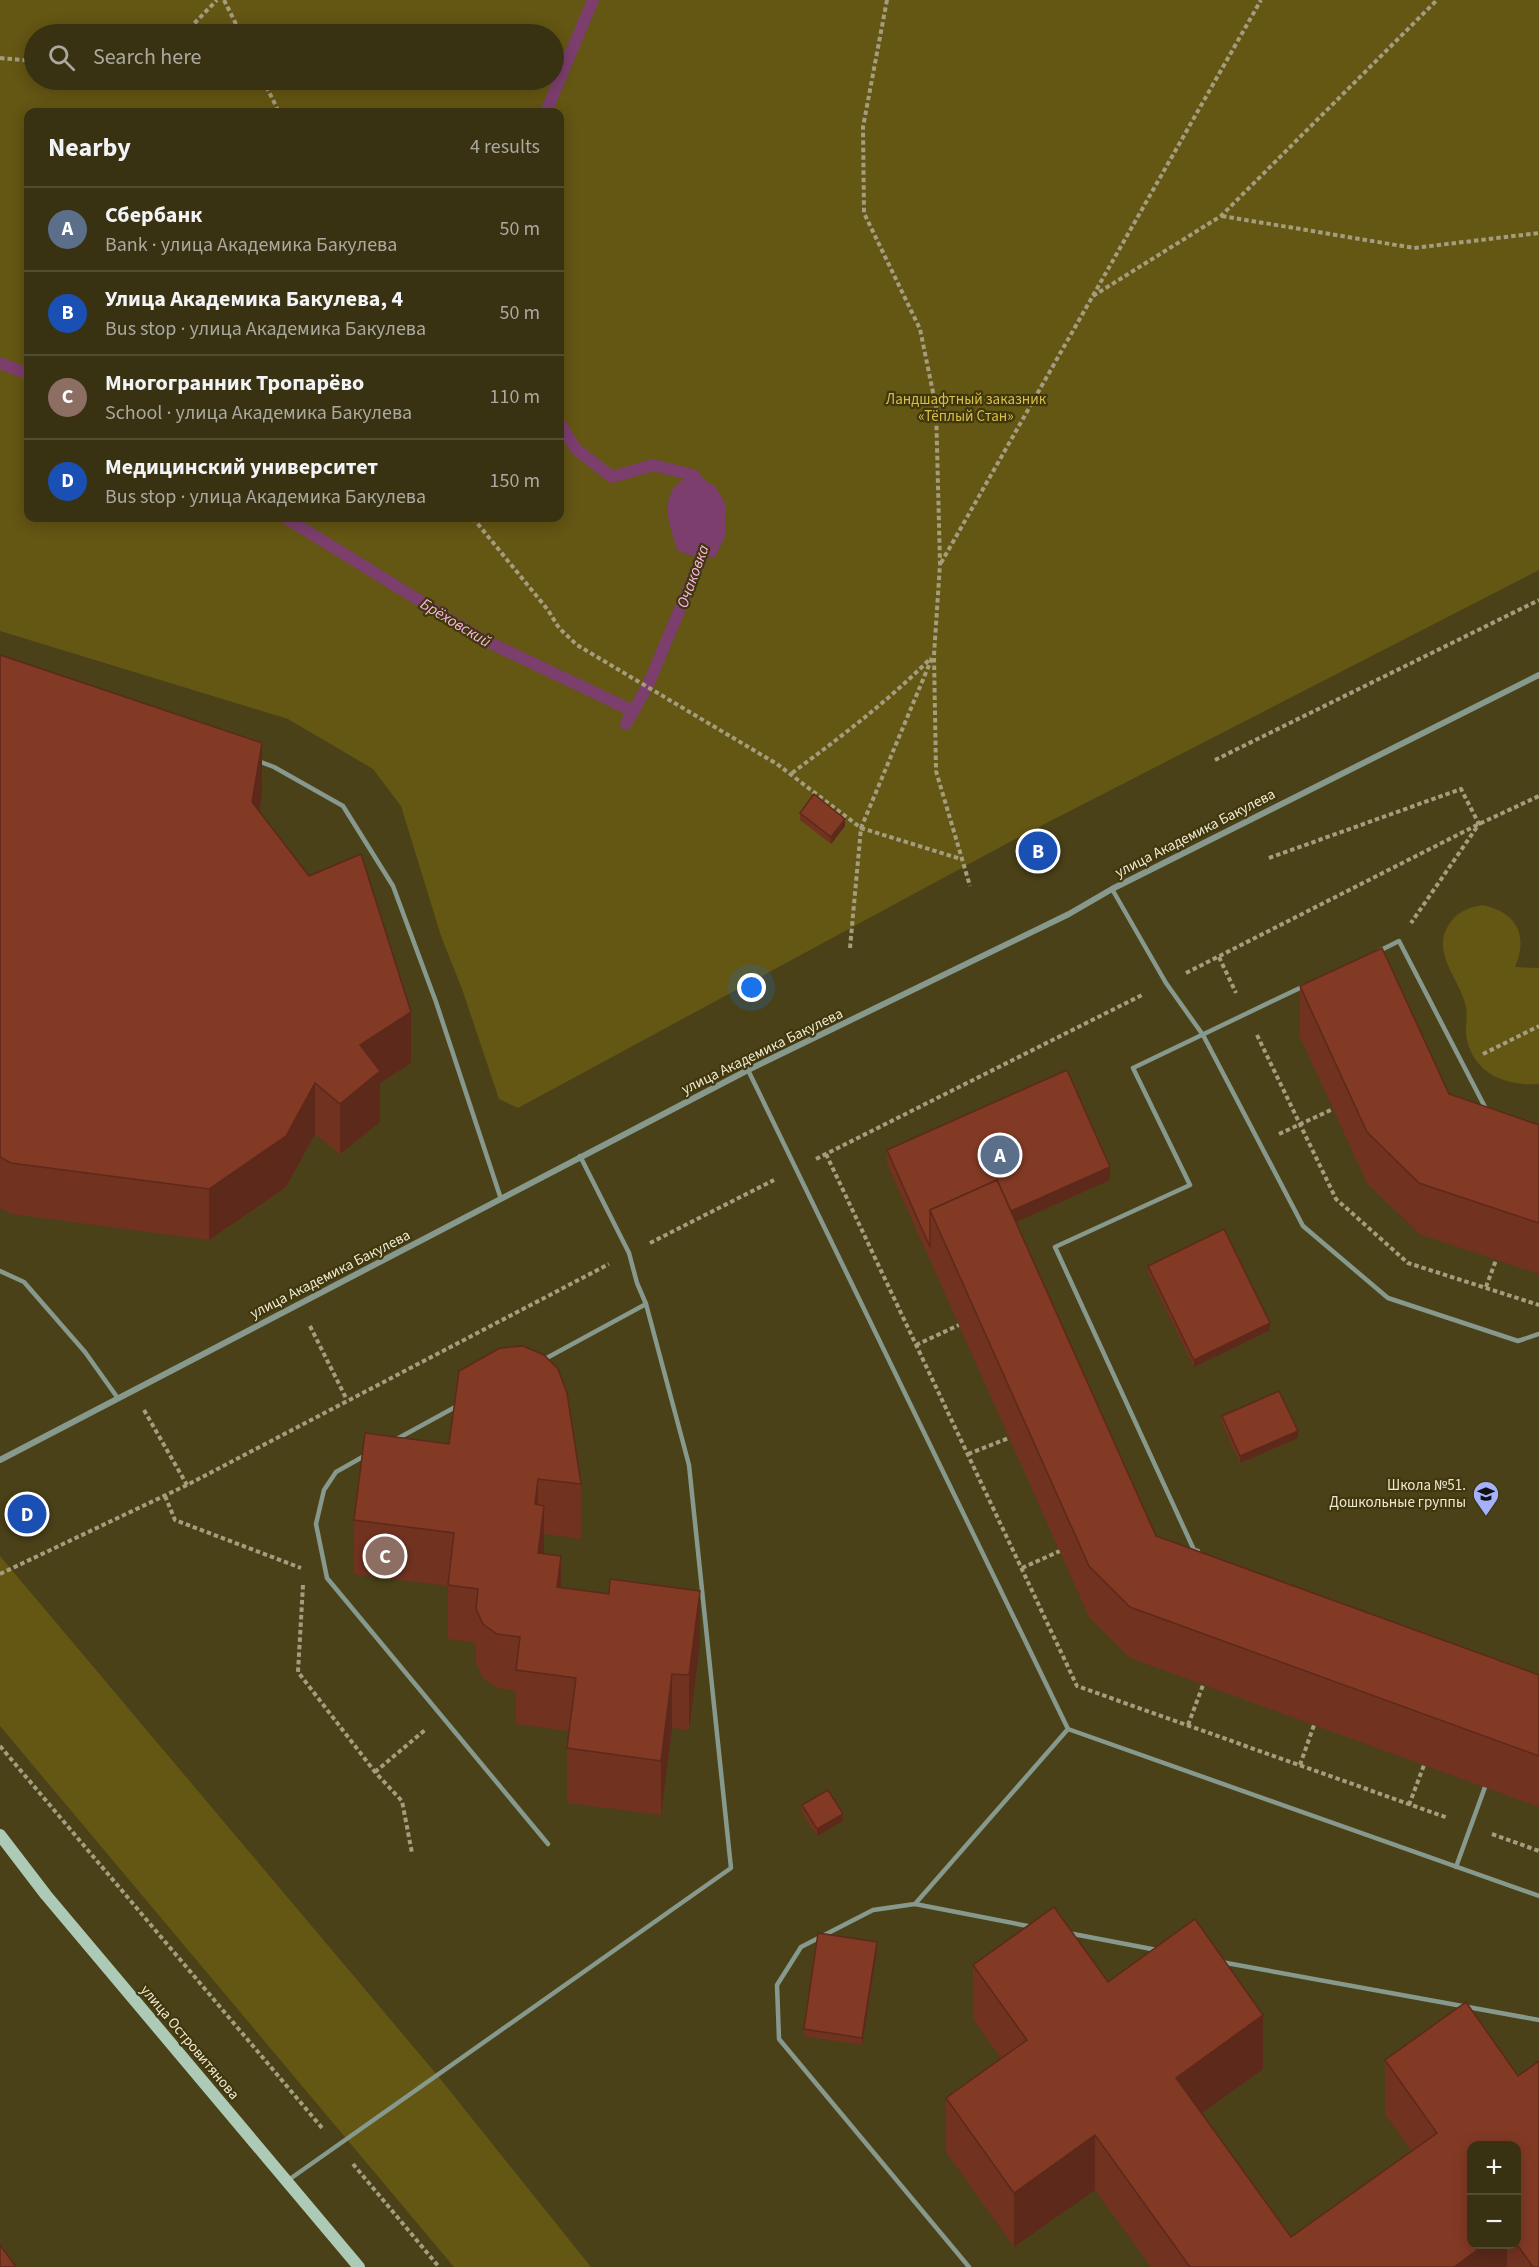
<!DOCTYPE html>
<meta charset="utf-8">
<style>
body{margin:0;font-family:"Source Sans 3",sans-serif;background:#433d20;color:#f1f3f6}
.controls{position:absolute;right:18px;bottom:18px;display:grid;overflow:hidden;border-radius:12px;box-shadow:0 3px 15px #0003}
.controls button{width:54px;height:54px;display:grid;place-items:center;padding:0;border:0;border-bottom:2px solid #524c32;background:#383112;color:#f1f3f6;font:30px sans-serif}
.you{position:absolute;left:752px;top:988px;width:21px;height:21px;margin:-15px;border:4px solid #fff;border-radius:50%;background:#1a73e8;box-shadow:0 0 0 9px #1a73e833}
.badge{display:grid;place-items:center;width:39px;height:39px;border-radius:50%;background:#8bbbb9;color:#fff;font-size:20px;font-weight:700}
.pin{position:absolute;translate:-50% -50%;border:3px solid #fff;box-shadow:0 2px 6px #0006}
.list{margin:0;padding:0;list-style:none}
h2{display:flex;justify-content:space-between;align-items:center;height:78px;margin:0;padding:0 24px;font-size:26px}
h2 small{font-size:20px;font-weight:400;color:#aba99f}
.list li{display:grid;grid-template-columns:39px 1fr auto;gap:18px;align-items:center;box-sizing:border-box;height:84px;padding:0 24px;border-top:2px solid #524c32}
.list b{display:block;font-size:22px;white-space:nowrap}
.list p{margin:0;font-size:20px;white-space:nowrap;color:#aba99f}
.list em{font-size:20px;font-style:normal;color:#aba99f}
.icon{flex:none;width:33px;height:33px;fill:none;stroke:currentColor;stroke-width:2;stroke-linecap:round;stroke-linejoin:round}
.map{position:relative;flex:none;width:1539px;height:2267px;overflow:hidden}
.search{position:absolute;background:#383112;box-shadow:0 3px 15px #0003;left:24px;top:24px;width:540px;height:66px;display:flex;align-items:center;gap:15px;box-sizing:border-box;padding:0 21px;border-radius:33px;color:#aba99f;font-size:22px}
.panel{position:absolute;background:#383112;box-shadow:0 3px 15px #0003;left:24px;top:108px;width:540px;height:414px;border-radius:12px}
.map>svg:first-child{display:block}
.green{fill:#645613;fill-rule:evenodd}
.water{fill:#7c3e6d}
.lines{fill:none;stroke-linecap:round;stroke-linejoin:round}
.stream{stroke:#7c3e6d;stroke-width:12}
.path{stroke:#a49d7e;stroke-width:4;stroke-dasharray:4.5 3;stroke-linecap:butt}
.lane{stroke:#87998d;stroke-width:4.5}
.street{stroke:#87998d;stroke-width:6}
.secondary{stroke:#adcab7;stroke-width:12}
.wall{fill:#713220;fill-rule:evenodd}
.shaded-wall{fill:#5c291a}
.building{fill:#833a25;stroke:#5c291a;stroke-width:1.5}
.labels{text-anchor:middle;stroke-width:4.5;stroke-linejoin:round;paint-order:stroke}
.park-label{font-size:15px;fill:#d8be4a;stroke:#40370d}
.street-label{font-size:15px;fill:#ede8d2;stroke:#40370d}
.poi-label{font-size:15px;fill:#ede8d2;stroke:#40370d;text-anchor:end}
.water-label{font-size:16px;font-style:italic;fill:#fdb4e9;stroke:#40370d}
</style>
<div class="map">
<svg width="1539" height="2267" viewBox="0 0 1539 2267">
<rect width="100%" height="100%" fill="#4a4118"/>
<g class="green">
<path d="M0 0H1539V570L1006 844 518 1108 499 1099 462 989 441 936 401 806 373 769 288 719 0 631ZM34 34H554V80H34ZM28 112H560V518H28Z"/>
<path d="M1482 905C1516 912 1529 934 1515 967L1539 968V1084C1507 1086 1475 1075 1467 1040 1464 1029 1469 1015 1465 1003 1458 978 1432 952 1448 926 1456 912 1467 908 1482 905Z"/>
<polygon points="0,1556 438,2076 591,2267 454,2267 0,1726"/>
</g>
<path class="water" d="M693 475 715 486 726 505 725 537 715 557 701 559 678 551C671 531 660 504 676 485 680 481 688 478 693 475Z"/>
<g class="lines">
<g class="stream">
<polyline points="546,112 593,0"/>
<polyline points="0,363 28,374"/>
<polyline points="560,424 576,449 612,477 653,465 693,475 703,487"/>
<polyline points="286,518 480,638 633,711"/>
<polyline points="626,724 648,685 701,559 704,542"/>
</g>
<g class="path">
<polyline points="224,0 241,34"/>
<polyline points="887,0 863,127 864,213 920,329 936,407 940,564 934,655 936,771 970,886"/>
<polyline points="184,34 217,0"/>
<polyline points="0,58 34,61"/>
<polyline points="263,80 279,112"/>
<polyline points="1222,216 1414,248 1539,233"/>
<polyline points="1093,296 1221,216 1437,0"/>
<polyline points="473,518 548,610 559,628 577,645 777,764 861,828 961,859"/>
<polyline points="941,563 1261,0"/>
<polyline points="1215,760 1539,600"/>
<path d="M792 773C842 736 887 702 931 658"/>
<polyline points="1269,858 1461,789 1479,824 1411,923"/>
<polyline points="850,948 861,828 932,658"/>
<polyline points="1219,957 1236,993"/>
<polyline points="1186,973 1479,824 1539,796"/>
<polyline points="1257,1035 1336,1199 1408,1263 1539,1305"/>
<polyline points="1483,1054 1539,1026"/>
<polyline points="1279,1134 1333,1109"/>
<polyline points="826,1154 1077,1686 1448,1818"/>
<polyline points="816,1159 1144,994"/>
<polyline points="650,1243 774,1180"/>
<polyline points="1486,1287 1496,1260"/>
<polyline points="310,1326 347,1400"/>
<polyline points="916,1345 959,1325"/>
<polyline points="144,1410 187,1485"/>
<polyline points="968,1454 1009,1438"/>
<polyline points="165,1496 175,1520 301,1568"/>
<polyline points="1022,1568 1060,1551"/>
<polyline points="0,1574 187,1485 609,1264"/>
<polyline points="303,1585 298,1672 375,1772 402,1801 412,1853"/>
<polyline points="1188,1725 1203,1685"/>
<polyline points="0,1746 323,2129"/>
<polyline points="1300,1765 1314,1725"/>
<polyline points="375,1772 425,1730"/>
<polyline points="1409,1805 1424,1765"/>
<polyline points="1492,1834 1539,1851"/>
<polyline points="353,2164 439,2267"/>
</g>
<g class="lane">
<polyline points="258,761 274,767 343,806 393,886 436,1002 501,1199"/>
<polyline points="1112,889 1166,983 1203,1035 1303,1226 1388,1298 1518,1341 1539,1334"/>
<polyline points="1379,951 1399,941 1486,1109"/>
<polyline points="748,1070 1068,1729 1539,1896"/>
<polyline points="0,1271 24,1282 85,1352 117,1397"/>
<polyline points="543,1360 646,1304"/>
<polyline points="395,1440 459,1405"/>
<polyline points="366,1455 336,1472 324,1490 316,1524 327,1578 548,1844"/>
<polyline points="1198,1551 1194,1550 1055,1247 1190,1185 1133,1068 1304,986"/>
<polyline points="1456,1867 1485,1787"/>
<polyline points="915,1904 1033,1927"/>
<polyline points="1068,1933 1157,1950"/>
<polyline points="1221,1962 1539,2020"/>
<polyline points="287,2181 731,1868 689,1465 646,1304 637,1283 629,1253 580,1156"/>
<polyline points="969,2267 779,2039 777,1985 801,1947 873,1910 915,1904 1068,1729"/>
</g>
<polyline class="street" points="0,1460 748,1070 1069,914 1112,889 1539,675"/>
<polyline class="secondary" points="0,1835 46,1895 359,2267"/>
</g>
<g class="wall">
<polygon points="0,655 262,794 259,811 411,1063 380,1083 380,1122 340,1154 315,1134 286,1187 209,1240 11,1214 0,1208"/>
<polygon points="800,813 845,826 831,844 800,820"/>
<polygon points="1300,986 1449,1094 1539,1125 1539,1274 1419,1234 1367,1183 1300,1037"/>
<polygon points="887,1150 1110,1180 1016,1222 1156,1536 1539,1675 1539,1807 1130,1658 1089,1617 887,1164"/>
<polygon points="1148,1266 1270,1330 1194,1367 1148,1273"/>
<polygon points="1222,1416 1298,1438 1240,1463 1222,1423"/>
<polygon points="365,1433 581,1484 581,1539 544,1534 544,1554 561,1587 700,1645 689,1730 672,1728 661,1815 567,1803 567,1748 569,1731 516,1724 516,1691 497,1688 483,1678 476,1663 476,1643 448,1639 448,1586 354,1574 354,1520"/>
<polygon points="802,1805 843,1821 817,1836 802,1812"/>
<path d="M1054 1907 1108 1982 1195 1919 1263 2015V2069L1202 2113 1291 2237 1412 2152 1385 2114V2060L1466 2002 1518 2076 1539 2061V2267H1151L1095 2190 1014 2247 946 2152V2098L1001 2058 973 2019V1965ZM1472 2145H1516V2244H1472Z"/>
<polygon points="877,1949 862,2045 804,2036 804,2029"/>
</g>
<g class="shaded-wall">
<polygon points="262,743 262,794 252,853 252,802"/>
<polygon points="845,819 845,826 831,844 831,837"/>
<polygon points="411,1012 411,1063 380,1083 380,1122 340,1154 340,1104 360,1045"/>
<polygon points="315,1083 315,1134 286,1187 209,1240 209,1189"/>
<polygon points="1110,1167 1110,1180 949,1252 944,1241"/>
<polygon points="1270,1323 1270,1330 1194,1367 1194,1360"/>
<polygon points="1298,1431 1298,1438 1240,1463 1240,1456"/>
<polygon points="538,1479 538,1533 535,1504"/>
<polygon points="544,1506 544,1560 538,1553"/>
<polygon points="561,1556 561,1611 557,1587"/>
<polygon points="700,1591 700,1645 689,1730 689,1675"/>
<polygon points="672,1674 672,1728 661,1815 661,1761"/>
<polygon points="843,1814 843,1821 817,1836 817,1829"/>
<polygon points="877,1942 877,1949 862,2045 862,2038"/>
<polygon points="1263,2015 1263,2069 1176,2132 1176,2078"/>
<polygon points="1095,2135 1095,2190 1014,2247 1014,2193"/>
<polygon points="1485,2244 1507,2244 1507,2267 1454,2267"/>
</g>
<g class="building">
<polygon points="0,655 262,743 252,802 309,876 361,854 411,1012 360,1045 380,1071 340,1104 315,1083 286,1136 209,1189 11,1163 0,1157"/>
<polygon points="814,794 845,819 831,837 800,813"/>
<polygon points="1382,948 1449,1094 1539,1125 1539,1223 1419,1183 1367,1132 1300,986"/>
<polygon points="1067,1070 1110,1167 1011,1211 997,1180 930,1210 930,1247 887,1150"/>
<polygon points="997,1180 1156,1536 1539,1675 1539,1756 1130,1607 1089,1566 930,1210"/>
<polygon points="1224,1229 1270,1323 1194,1360 1148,1266"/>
<polygon points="523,1346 544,1355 558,1369 567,1393 581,1484 538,1479 535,1504 544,1506 538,1553 561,1556 557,1587 609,1594 610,1579 700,1591 689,1675 672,1674 661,1761 567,1748 576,1678 516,1670 520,1637 497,1634 483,1624 476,1609 478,1589 448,1585 454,1533 354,1520 365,1433 449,1444 459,1371 500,1348"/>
<polygon points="1279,1391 1298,1431 1240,1456 1222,1416"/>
<polygon points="828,1790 843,1814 817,1829 802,1805"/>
<polygon points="1054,1907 1108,1982 1195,1919 1263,2015 1176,2078 1291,2237 1437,2133 1385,2060 1466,2002 1518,2076 1539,2061 1539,2267 1533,2267 1516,2243 1516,2145 1472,2145 1472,2244 1485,2244 1454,2267 1190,2267 1095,2135 1014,2193 946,2098 1027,2040 973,1965"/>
<polygon points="818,1933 877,1942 862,2038 804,2029"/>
<polygon points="0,2245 16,2267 0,2267"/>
</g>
<defs>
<g id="school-pin" transform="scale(1.35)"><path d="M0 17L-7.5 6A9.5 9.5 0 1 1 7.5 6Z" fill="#a5b1fc" stroke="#40370d"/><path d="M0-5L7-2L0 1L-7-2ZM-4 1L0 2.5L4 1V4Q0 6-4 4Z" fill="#111"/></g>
</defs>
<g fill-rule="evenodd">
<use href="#school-pin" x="1486" y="1494"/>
</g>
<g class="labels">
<g class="park-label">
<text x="966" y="404">Ландшафтный заказник<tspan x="966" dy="17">«Тёплый Стан»</tspan></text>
</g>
<g class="street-label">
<text transform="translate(1195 833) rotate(-27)" y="5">улица Академика Бакулева</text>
<text transform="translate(762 1051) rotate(-26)" y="5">улица Академика Бакулева</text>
<text transform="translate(330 1274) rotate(-27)" y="5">улица Академика Бакулева</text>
<text transform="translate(190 2042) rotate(50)" y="5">улица Островитянова</text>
</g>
<g class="poi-label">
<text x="1466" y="1490">Школа №51.<tspan x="1466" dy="17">Дошкольные группы</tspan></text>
</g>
<g class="water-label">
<text transform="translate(692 576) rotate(-70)" y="6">Очаковка</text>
<text transform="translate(456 622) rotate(31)" y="6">Брёховский</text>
</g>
</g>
</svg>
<div class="controls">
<button>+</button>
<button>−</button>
</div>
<div class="you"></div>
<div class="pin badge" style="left:1000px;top:1155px;background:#5c6f8a">A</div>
<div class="pin badge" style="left:1038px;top:851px;background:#1a4fb4">B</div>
<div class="pin badge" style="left:385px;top:1556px;background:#8d6e63">C</div>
<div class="pin badge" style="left:27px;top:1514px;background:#1a4fb4">D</div>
<div class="search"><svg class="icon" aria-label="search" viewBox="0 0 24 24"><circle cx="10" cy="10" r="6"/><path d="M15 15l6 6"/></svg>Search here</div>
<section class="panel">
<h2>Nearby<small>4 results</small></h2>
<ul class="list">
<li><span class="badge" style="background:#5c6f8a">A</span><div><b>Сбербанк</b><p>Bank · улица Академика Бакулева</p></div><em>50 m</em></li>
<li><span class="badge" style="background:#1a4fb4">B</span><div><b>Улица Академика Бакулева, 4</b><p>Bus stop · улица Академика Бакулева</p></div><em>50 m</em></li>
<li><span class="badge" style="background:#8d6e63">C</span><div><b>Многогранник Тропарёво</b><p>School · улица Академика Бакулева</p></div><em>110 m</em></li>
<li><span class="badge" style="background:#1a4fb4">D</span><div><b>Медицинский университет</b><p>Bus stop · улица Академика Бакулева</p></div><em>150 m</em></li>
</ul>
</section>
</div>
